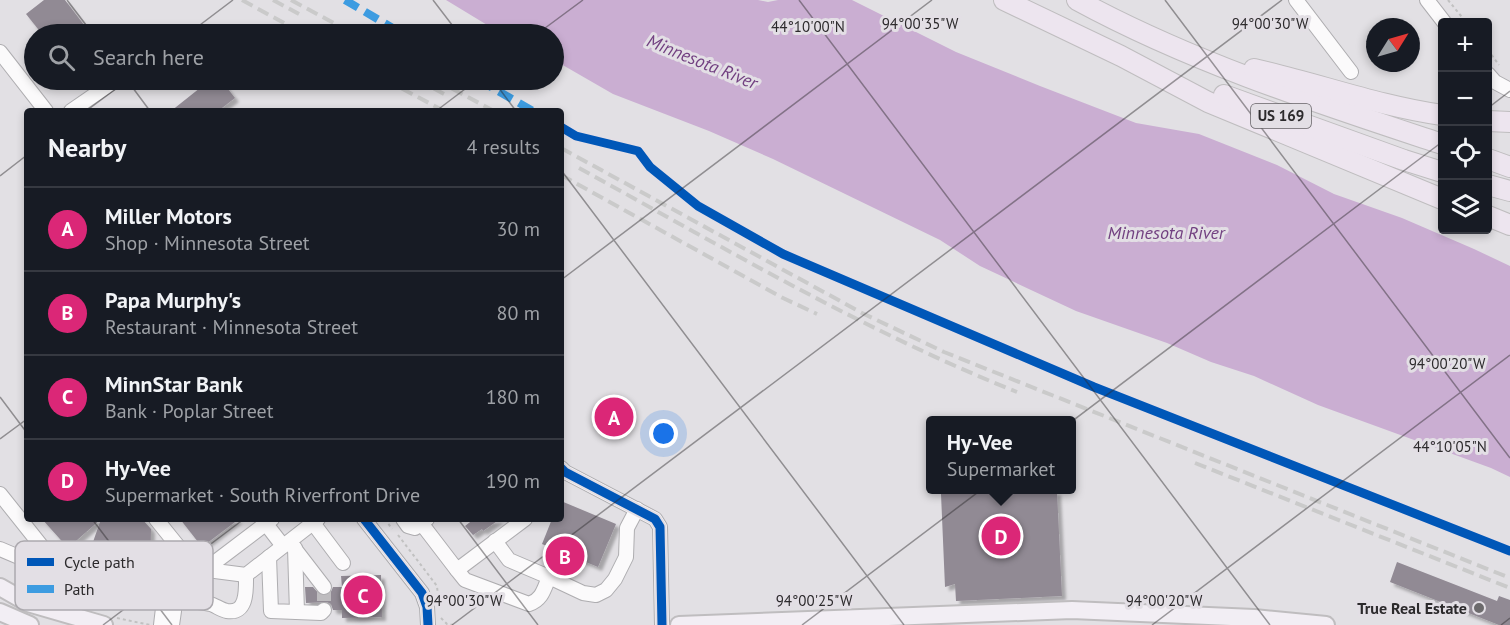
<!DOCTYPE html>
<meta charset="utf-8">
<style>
body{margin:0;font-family:"PT Sans",sans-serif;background:#242831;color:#f1f3f6}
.controls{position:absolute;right:18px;top:18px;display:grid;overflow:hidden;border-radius:6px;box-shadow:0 3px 9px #0003}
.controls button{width:54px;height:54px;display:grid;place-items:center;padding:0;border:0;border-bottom:2px solid #363941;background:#171b24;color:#f1f3f6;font:30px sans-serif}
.compass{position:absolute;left:1366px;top:18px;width:54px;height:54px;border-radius:50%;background:#171b24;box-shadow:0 3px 9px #0003;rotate:53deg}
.you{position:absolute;left:664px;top:434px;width:21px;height:21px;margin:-15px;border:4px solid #fff;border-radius:50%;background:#1a73e8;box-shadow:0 0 0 9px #1a73e833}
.badge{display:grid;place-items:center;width:39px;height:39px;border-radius:50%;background:#db2777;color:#fff;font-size:20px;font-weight:700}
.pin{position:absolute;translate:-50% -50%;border:3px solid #fff;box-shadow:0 2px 6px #0006}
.popup{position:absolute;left:926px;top:416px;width:150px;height:78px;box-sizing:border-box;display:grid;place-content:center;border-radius:6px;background:#171b24;filter:drop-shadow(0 2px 4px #0005);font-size:20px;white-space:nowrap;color:#9ea1a6}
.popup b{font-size:22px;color:#f1f3f6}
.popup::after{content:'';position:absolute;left:50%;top:100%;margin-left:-12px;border:12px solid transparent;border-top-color:#171b24}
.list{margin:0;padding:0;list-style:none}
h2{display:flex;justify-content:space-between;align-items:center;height:78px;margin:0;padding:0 24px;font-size:26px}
h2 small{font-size:20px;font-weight:400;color:#9ea1a6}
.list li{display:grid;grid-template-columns:39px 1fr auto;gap:18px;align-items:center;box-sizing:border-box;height:84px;padding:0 24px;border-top:2px solid #363941}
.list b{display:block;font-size:22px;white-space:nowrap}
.list p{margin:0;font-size:20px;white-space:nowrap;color:#9ea1a6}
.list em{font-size:20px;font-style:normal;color:#9ea1a6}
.icon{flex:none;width:33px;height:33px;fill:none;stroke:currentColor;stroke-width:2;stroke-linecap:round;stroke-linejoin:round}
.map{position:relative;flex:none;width:1510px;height:625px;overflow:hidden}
.search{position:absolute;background:#171b24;box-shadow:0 3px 9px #0003;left:24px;top:24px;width:540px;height:66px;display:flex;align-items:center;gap:15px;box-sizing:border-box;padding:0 21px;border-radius:33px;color:#9ea1a6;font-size:22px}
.panel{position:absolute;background:#171b24;box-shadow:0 3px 9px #0003;left:24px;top:108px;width:540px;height:414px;border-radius:6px}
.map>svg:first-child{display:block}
.water{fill:#caaed2}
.building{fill:#918a94;filter:url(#shadow)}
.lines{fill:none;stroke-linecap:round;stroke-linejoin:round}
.minor-tunnel{stroke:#bebcbf;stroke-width:14;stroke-dasharray:14 7;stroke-linecap:butt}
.minor-casing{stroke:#aeadb0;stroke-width:16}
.major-casing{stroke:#bfbdbf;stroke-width:20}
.highway-casing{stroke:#bfbdbf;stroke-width:22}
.path{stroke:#c1c1c1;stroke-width:2;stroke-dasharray:3 3;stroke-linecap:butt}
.minor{stroke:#fbfafb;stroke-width:14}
.major{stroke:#f2eef4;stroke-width:16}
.highway{stroke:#ede5ef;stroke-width:20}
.rail{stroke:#cacaca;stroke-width:4;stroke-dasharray:12 6;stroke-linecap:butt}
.quiet{stroke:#3d9ce1;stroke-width:8;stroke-dasharray:15 8;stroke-linecap:butt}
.cycleway-casing{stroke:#e3dfe5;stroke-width:13}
.cycleway{stroke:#0057b8;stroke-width:9}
.ticks{fill:none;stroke:#2c2a2c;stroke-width:1.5;stroke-opacity:0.45}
.poi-dot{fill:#6c6a6c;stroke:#e3dfe5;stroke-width:2}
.labels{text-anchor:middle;stroke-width:6;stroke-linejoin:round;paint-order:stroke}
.shield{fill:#e3dfe5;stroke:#636064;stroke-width:1.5}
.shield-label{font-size:15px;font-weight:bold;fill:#2c2a2c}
.poi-label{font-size:16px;font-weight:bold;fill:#2c2a2c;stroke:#e3dfe5;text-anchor:end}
.water-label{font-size:18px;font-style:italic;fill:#724081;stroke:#e3dfe5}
.key{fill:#e3dfe5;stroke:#aca9ae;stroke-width:1.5}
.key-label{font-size:16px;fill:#2c2a2c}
.ticks-label{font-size:15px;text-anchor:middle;fill:#2c2a2c;stroke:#e3dfe5;stroke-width:6;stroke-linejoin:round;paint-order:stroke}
</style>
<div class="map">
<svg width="1510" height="625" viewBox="0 0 1510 625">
<defs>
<filter id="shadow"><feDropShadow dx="4" dy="4" stdDeviation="1.5" flood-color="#0004"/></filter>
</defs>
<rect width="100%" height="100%" fill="#e2e0e4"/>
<polygon class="water" points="446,0 758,0 768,2 778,0 852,0 956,52 1040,86 1136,123 1199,134 1277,165 1334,194 1402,218 1474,249 1510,266 1510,477 1491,468 1318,405 1254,376 1211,362 1167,343 1076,311 980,266 940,240 773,159 709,131 613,94 554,60 554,34 502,34"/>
<g class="building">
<polygon points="44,0 65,0 91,34 42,34 26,14"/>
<polygon points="210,80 221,80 235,98 218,111 171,111"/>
<polygon points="1057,491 1062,596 956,601 955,584 945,587 941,494"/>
<polygon points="561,501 616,524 598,567 542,544 552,519 561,519"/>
<polygon points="42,519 142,519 151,529 150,585 86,562 101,519 68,548"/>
<polygon points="180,519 239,519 202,547"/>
<polygon points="474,519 500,519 483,531 482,529 473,535 465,526"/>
<polygon points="1397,562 1497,601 1499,596 1510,600 1510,625 1499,625 1390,582"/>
<polygon points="381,575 382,617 342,618 342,610 333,610 331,604 327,602 306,603 305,587 313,587 320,595 326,596 330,594 333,587 342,587 341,576"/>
</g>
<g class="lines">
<polyline class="minor-tunnel" points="324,587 324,610"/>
<g class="minor-casing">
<g id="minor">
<polyline points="1296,0 1351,72"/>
<polyline points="1427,0 1444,22"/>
<polyline points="0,52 46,111"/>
<polyline points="1488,74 1495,82 1510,90"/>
<polyline points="71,111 116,80"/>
<polyline points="561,468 565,472 655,519 660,527 662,625"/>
<polyline points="0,494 43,548 33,563 0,549"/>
<polyline points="156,519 181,550 184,567"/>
<polyline points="364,519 422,593 427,607 428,625"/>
<polyline points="403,519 408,526 415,528 427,519"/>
<polyline points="313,523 343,563"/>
<polyline points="421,523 457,570 525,519"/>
<polyline points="266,524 283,546"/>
<polyline points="294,548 324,587"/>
<polyline points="295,548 297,612"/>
<polyline points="269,557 271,611 321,613 324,610"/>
<polyline points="206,569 272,519"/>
<path d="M457 570 465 580 529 604C542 600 544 589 549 577L509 560 495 541"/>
<polyline points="549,577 583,593 596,595 606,590 615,579 626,557 627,528 637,509"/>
<path d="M172 599C184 601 198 601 210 604 215 605 221 610 227 611 248 614 246 589 246 575"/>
<polyline points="171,603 184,567 246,575 318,519"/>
<polyline points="161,625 163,608 171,603 174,611 172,625"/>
</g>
</g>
<g class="major-casing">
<g id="major">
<polyline points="0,587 28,603 104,625"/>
<polyline points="0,612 30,625"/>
<polyline points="679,625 1072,610 1254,618 1326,625"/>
</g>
</g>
<g class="highway-casing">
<g id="highway">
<polyline points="1004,0 1121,56 1208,102 1442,199"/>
<path d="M1077 0C1193 63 1318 103 1442 144"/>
<path d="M1254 69C1317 83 1378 106 1442 115"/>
<polyline points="1224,95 1404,160 1442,172"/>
<polyline points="1488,121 1510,122"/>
<polyline points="1488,159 1510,167"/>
<polyline points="1488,185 1510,191"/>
<polyline points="1488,216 1510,225"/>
</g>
</g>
<g class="path">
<polyline points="1448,0 1466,22"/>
<polyline points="1488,50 1499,65"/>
<polyline points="385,519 392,529"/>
<polyline points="398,535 437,586 438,597"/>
<polyline points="117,618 150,625"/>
<polyline points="441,618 447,624 453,625"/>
</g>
<use href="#minor" class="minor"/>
<use href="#major" class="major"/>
<use href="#highway" class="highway"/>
<g class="rail">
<polyline points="242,0 304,34"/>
<polyline points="273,0 299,14"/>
<polyline points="291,0 354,34"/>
<polyline points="386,80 444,111"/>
<polyline points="418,80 444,94"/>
<polyline points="436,80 494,111"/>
<polyline points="561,148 862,313 944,352 1510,578"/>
<path d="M579 168C723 247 864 331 1017 392"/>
<polyline points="561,175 783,298 817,314"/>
<polyline points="1195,463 1510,588"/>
</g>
<g class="quiet">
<polyline points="345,0 403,34"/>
<polyline points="479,80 533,111"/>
</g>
<g class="cycleway-casing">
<g id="cycleway">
<polyline points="561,127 576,136 638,151 650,167 698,206 783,254 1094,387 1510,551"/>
<polyline points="561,468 565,472 655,519 660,527 662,625"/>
<polyline points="364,519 422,593 427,607 428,625"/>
</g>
</g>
<use href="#cycleway" class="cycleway"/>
</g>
<path class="ticks" d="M67 0 93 34M433 0 459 34M799 0 1270 625M1165 0 1510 458M188 34 233 0M537 34 583 0M127 80 150 111M493 80 516 111M1488 108 1510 91M86 111 128 80M436 111 477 80M561 170 904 625M0 176 27 155M561 280 932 0M0 397 27 433M0 439 27 419M92 519 172 625M458 519 538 625M103 625 244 519M452 625 1282 0M802 625 1442 142M1152 625 1510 355M1501 625 1510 618"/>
<circle class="poi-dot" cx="1479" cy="608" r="6"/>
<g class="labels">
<rect class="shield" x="1251" y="104" width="60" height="24" rx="4.5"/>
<g class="shield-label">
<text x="1281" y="121">US 169</text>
</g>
<g class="poi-label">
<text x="1467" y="614">True Real Estate</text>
</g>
<g class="water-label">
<text transform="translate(702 62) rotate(22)" y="6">Minnesota River</text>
<text x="1166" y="239">Minnesota River</text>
</g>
</g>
<rect x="15" y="541" width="198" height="69" rx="9" class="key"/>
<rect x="27" y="558" width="27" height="8" fill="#0057b8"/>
<rect x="27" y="585" width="27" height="8" fill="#3d9ce1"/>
<g class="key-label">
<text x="64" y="568">Cycle path</text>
<text x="64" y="595">Path</text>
</g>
<g class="ticks-label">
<text x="920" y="29">94°00'35"W</text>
<text x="1270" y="29">94°00'30"W</text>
<text x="808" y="32">44°10'00"N</text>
<text x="1447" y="369">94°00'20"W</text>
<text x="1450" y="452">44°10'05"N</text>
<text x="464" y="606">94°00'30"W</text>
<text x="814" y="606">94°00'25"W</text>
<text x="1164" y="606">94°00'20"W</text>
</g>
</svg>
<div class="controls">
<button>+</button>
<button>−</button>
<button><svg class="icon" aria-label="locate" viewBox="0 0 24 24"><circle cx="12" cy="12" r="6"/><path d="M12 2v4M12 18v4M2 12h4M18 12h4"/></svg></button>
<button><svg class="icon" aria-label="layers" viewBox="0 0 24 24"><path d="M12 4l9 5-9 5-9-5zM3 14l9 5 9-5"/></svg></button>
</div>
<svg class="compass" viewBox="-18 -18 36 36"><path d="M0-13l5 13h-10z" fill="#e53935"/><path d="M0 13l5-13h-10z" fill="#9ea1a6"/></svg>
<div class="you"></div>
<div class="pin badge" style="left:614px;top:417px">A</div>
<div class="pin badge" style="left:565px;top:556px">B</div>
<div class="pin badge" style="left:363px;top:595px">C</div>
<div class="pin badge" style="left:1001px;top:536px">D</div>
<div class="popup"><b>Hy-Vee</b>Supermarket</div>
<div class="search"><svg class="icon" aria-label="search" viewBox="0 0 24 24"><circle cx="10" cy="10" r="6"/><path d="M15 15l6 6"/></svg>Search here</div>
<section class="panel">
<h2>Nearby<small>4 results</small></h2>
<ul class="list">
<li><span class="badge">A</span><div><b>Miller Motors</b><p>Shop · Minnesota Street</p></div><em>30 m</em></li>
<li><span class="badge">B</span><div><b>Papa Murphy's</b><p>Restaurant · Minnesota Street</p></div><em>80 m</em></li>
<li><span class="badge">C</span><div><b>MinnStar Bank</b><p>Bank · Poplar Street</p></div><em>180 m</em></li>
<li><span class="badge">D</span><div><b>Hy-Vee</b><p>Supermarket · South Riverfront Drive</p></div><em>190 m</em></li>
</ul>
</section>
</div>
